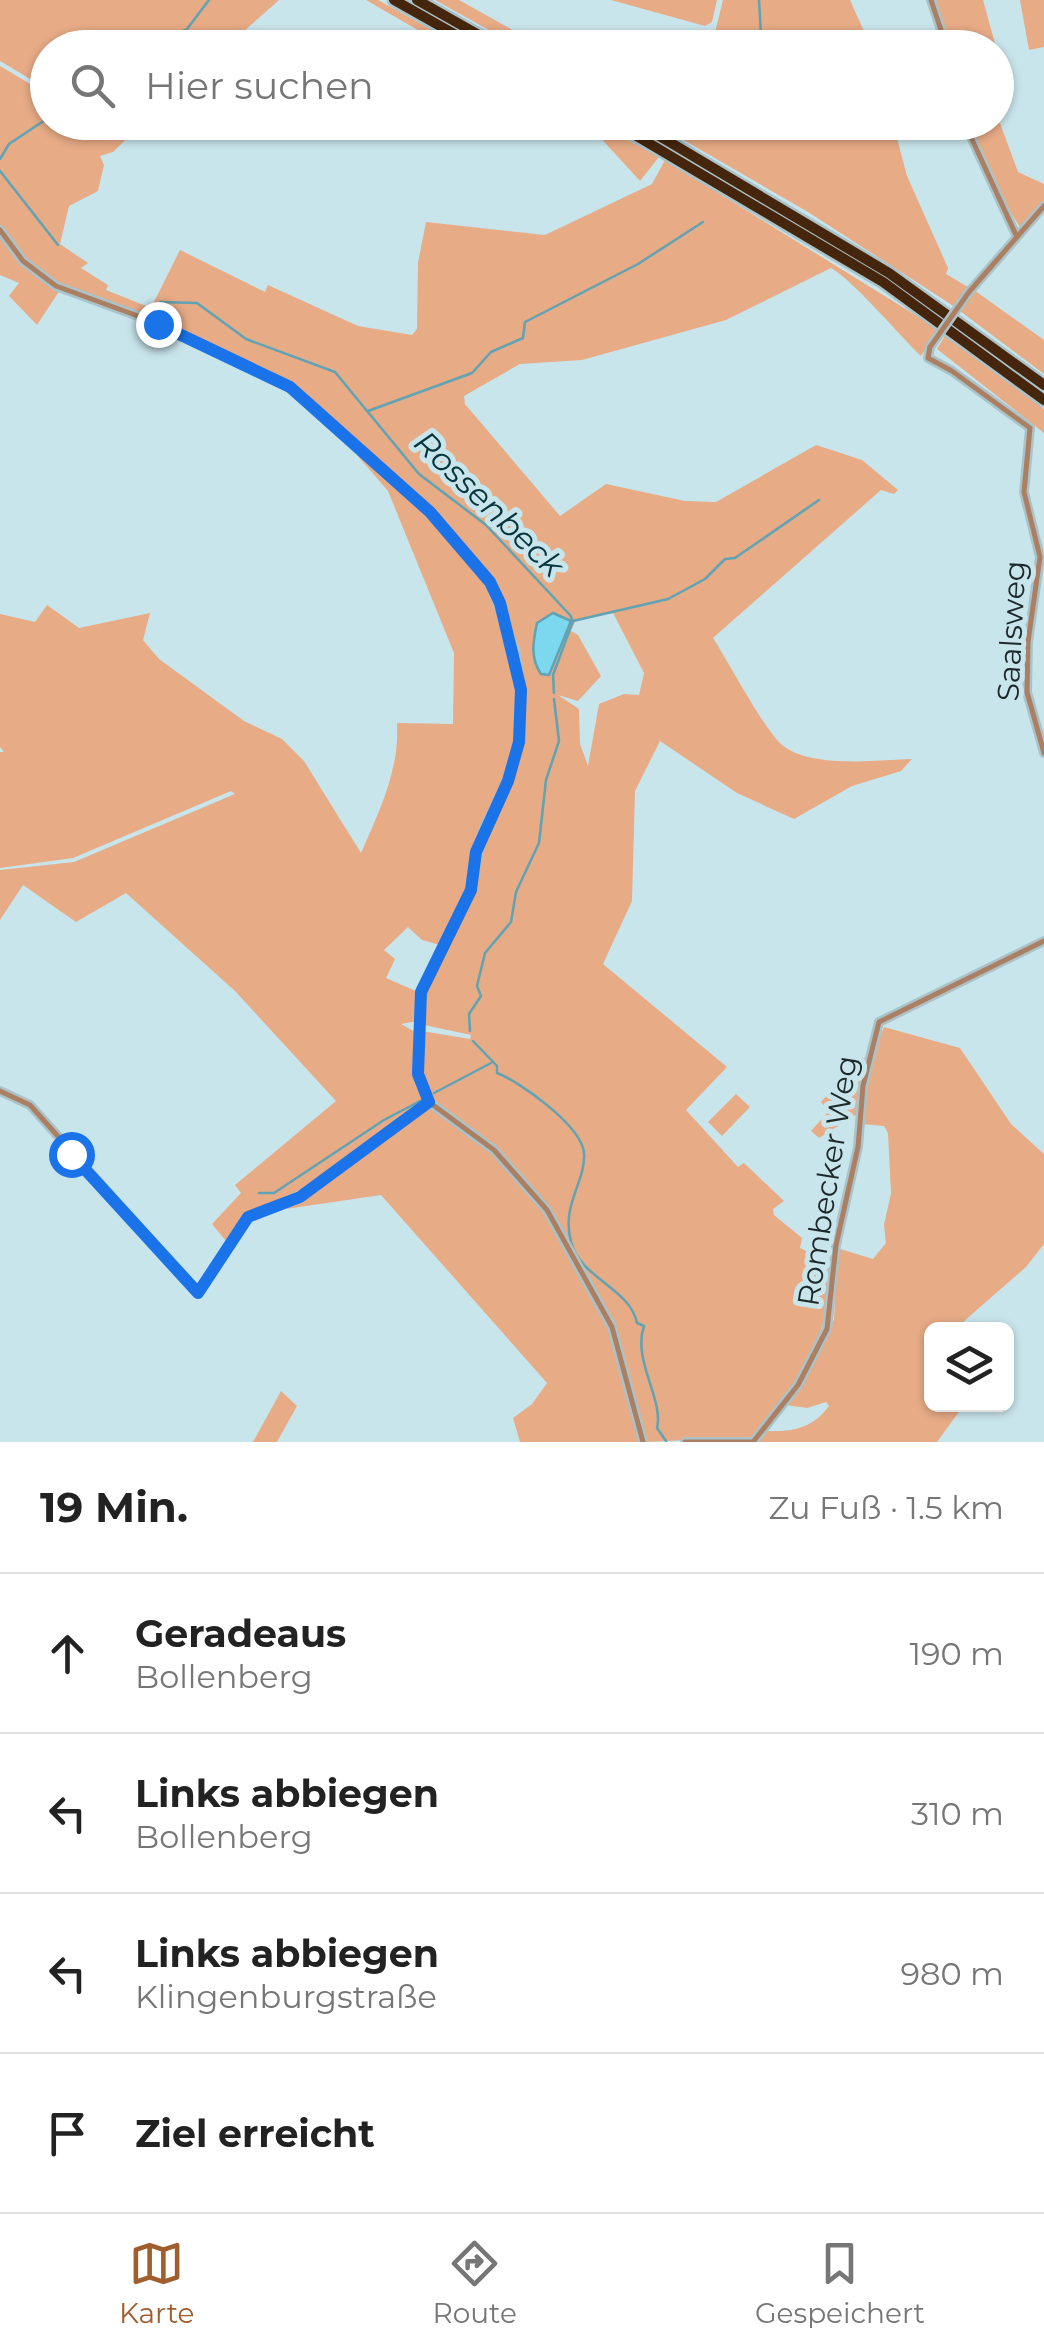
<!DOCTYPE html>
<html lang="de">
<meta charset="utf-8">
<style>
body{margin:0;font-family:Montserrat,sans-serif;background:#f6f6f6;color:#222}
.controls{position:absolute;right:30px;bottom:30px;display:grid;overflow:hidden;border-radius:15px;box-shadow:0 2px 8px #0004}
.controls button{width:90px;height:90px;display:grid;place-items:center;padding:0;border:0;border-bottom:2px solid #e0e0e0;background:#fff;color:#222;font:50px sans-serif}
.stop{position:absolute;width:30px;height:30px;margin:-22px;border:8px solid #1a73e8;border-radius:50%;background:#fff}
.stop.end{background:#1a73e8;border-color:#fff;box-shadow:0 2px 10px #0008}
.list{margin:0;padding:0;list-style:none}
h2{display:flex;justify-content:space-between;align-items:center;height:130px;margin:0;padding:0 40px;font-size:42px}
h2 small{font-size:32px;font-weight:400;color:#767676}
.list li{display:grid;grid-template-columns:65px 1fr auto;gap:30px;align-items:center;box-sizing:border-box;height:160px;padding:0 40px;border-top:2px solid #e0e0e0}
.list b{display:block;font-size:38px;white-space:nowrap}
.list p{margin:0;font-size:32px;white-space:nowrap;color:#767676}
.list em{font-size:32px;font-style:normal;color:#767676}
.icon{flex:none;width:55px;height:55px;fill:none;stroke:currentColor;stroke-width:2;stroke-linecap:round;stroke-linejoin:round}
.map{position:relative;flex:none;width:1044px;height:1442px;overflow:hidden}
.search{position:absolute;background:#fff;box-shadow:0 2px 8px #0004;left:30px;right:30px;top:30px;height:110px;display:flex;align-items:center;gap:25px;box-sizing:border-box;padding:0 35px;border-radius:55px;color:#767676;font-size:38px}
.sheet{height:770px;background:#fff}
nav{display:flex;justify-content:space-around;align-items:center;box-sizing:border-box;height:140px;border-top:2px solid #e0e0e0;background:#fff;font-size:28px;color:#767676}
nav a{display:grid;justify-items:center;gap:5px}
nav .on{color:#a05d2d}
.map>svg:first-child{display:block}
.green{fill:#e7ab86;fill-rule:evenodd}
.water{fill:#7cd8ef;stroke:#60a3b4;stroke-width:2.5}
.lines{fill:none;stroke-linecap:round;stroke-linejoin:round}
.stream{stroke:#60a3b4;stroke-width:2.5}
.minor-casing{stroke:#aac3c9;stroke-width:10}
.motorway-casing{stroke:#aac3c9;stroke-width:15}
.minor{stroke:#ac7f62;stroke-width:5}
.motorway{stroke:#46250d;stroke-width:10}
.minor-bridge-casing{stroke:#aac3c9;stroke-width:10;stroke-linecap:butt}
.minor-bridge{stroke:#ac7f62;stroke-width:5}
.route{stroke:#1a73e8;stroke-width:12}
.labels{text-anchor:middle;stroke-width:10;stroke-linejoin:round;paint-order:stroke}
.street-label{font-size:30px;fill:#1d282a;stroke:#c9e5ec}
.water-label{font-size:32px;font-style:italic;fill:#06343d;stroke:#c9e5ec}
</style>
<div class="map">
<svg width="1044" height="1442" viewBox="0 0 1044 1442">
<rect width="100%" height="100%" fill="#c9e5ec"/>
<g class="green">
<polygon points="0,0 279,0 226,47 48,48 47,89 0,61"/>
<polygon points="366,0 378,0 463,47 447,47"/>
<polygon points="435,0 459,0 543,47 519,47"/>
<polygon points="611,0 717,0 712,22 705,26"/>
<polygon points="723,0 850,0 871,47 683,47 692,31 714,37"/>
<polygon points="936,0 983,0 996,47 951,47"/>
<polygon points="1020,0 1044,0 1044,47 1029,50"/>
<path d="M0 66 47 94 48 122 143 123 113 152 100 156 104 165 98 191 69 206 60 244 88 263 81 268 108 285 106 290 151 308 180 250 265 292 268 285 358 326 412 335 417 329 418 263 426 222 545 235 652 184 665 160 938 329 921 356C897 333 855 282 831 268L726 320 582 360 520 364 464 396 465 404 560 516 606 484 685 501 716 502 816 445 862 460 898 490 894 494 881 490 713 638C728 661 764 729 781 744 809 769 877 760 912 759L901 771 852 786 794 819 737 793 660 741 635 791 632 901 603 964 727 1067 686 1110 738 1167 744 1163 784 1201 773 1209 774 1215 802 1238 800 1248 832 1264C830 1330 802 1393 751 1437L646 1442 641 1421 635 1420 639 1442H520L513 1418 532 1404 547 1383 381 1195 286 1209 435 1102 421 1077 422 1031 470 1039 471 1035 424 1025 423 993 473 890 478 852H473C469 885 462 919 440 945L422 940 408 927 384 950 395 959 386 978 418 992V1021L401 1024 417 1033 415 1078 423 1102 311 1185 242 1216 226 1241 212 1224 241 1193 235 1185 336 1101 235 991 126 893 76 922 23 885 0 920V870L74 862 235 794 231 791 73 858 0 868V752H4L0 747V614L35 622 47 605 79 628 150 613 143 640 159 659 244 721 282 739 304 761 361 853C379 812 400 769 397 723L453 724 454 653 388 491 356 454 429 514 462 556 466 552 433 510 293 385 160 321 57 283 25 260 0 226ZM613 613 644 673 639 695 624 694 599 704 588 766 580 744 579 709 558 695 578 701 601 676 578 635 571 631 576 620Z"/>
<polygon points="587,123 597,123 659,157 640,181"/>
<polygon points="654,123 893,123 907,176 948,268 946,274 968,287 955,307 808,212"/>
<polygon points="1000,123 1018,172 1044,184 1044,202 1020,227 994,187 970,132"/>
<polygon points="0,234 36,277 60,290 37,325 9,296 19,283 0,275"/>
<polygon points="974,290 1044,340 1044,374 960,311"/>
<polygon points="946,334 1044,409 1044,433 937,349"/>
<path d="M884 1027 960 1048 1011 1124 1044 1154V1244L1026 1267 955 1329 932 1330V1404L964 1405 937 1442H758L765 1431C792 1432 812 1429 829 1406L826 1402 807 1408 786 1405 834 1320 837 1248 873 1259 886 1243 884 1225 891 1193 888 1133 884 1126 862 1124 871 1059Z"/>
<polygon points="861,1057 866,1059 857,1114 819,1138 811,1131 829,1111 821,1102"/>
<polygon points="736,1094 750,1107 722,1136 708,1122"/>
<polygon points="281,1391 297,1406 277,1442 253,1442"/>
</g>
<path class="water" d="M553 613 571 621 549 675 541 674C530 658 533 642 537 623Z"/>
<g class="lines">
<g class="stream">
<polyline points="150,48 187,29 209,0"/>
<polyline points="758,48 761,35 759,0"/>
<polyline points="731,128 733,122"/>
<polyline points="0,159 9,144 48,118"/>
<polyline points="0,171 58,245"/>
<polyline points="160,302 197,303 246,339 335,372 419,474 486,525 570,615 573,621 553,675 554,693"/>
<polyline points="368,411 472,373 491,352 523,338 525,322 638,264 703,222"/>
<polyline points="573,621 668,599 705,579 725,559 735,558 819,500"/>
<polyline points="470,1031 469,1014 481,996 477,986 485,953 511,922 516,892 539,843 546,780 559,741 554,699"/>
<path d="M473 1041 497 1066V1073C519 1081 582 1126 584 1153 586 1182 561 1204 571 1242 581 1279 630 1288 637 1323L644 1326C632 1360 664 1399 657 1428L666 1441"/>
<polyline points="434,1093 491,1063"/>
<polyline points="259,1193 274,1193 384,1120 422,1100"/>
</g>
<g class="minor-casing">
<g id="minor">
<polyline points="931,0 947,48"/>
<polyline points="964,122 1016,235"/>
<polyline points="0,230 23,261 56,286 157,323 290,387 430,512 490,582 516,653 521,690 519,742 508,781 484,828 471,889 421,992 417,1073 429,1102 494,1150 547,1210 612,1327 643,1442"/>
<polyline points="969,292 1044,206"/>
<polyline points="930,347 928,358 952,371 1030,428 1024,492 1040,557 1028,642 1027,692 1044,753"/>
<polyline points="0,1091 30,1105 198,1293 248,1217 300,1197 428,1102"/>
<polyline points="685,1442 753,1442 798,1385 827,1329 836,1245 858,1147 863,1086 879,1022 1044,941"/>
</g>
</g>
<g class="motorway-casing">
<g id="motorway">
<polyline points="394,0 479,48"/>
<polyline points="417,0 502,48"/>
<polyline points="613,122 883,282 1044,400"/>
<polyline points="636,122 889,273 1044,385"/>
</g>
</g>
<use href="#minor" class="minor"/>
<use href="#motorway" class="motorway"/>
<g class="minor-bridge-casing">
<polyline id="minor-bridge" points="930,347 969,292"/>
</g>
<use href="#minor-bridge" class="minor-bridge"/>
</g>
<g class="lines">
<polyline class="route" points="71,1154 198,1293 248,1217 300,1197 429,1102 418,1074 421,992 471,890 476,852 508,781 519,742 521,690 500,603 490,582 430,512 290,387 158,324"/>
</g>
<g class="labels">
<g class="street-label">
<text transform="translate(1012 631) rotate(-87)" y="10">Saalsweg</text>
<text transform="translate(828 1181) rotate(-81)" y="10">Rombecker Weg</text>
</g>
<g class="water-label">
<text transform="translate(489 504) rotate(44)" y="11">Rossenbeck</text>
</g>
</g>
</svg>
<div class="controls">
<button><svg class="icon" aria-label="layers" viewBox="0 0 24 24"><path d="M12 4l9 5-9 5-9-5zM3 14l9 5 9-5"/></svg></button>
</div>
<div class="stop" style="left:71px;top:1154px"></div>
<div class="stop end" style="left:158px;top:324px"></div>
<div class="search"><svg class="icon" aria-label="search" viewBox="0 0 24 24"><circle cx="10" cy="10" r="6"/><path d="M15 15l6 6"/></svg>Hier suchen</div>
</div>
<section class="sheet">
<h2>19 Min.<small>Zu Fuß · 1.5 km</small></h2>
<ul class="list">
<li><svg class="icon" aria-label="ahead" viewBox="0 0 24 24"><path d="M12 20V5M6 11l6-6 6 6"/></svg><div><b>Geradeaus</b><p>Bollenberg</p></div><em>190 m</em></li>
<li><svg class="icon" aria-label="left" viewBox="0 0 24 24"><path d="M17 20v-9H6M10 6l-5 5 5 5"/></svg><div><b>Links abbiegen</b><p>Bollenberg</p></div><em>310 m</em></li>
<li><svg class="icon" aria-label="left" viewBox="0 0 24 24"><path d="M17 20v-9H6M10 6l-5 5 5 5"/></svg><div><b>Links abbiegen</b><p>Klingenburgstraße</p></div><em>980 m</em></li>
<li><svg class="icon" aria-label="arrive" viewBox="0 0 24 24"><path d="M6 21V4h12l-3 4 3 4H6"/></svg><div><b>Ziel erreicht</b></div></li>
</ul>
</section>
<nav>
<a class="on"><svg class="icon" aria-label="map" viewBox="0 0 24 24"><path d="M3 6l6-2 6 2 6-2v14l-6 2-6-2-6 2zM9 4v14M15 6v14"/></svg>Karte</a>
<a><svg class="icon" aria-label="directions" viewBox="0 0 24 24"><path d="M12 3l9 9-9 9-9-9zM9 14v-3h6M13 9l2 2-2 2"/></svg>Route</a>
<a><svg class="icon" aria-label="saved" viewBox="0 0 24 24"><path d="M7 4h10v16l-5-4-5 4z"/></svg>Gespeichert</a>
</nav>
